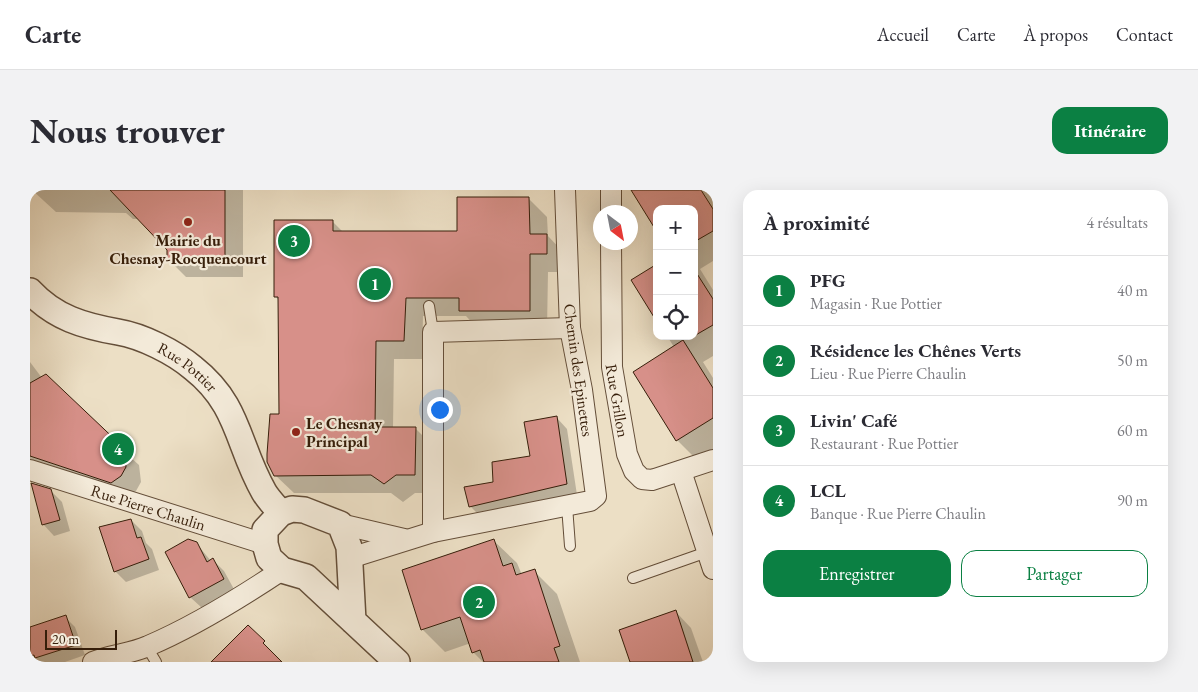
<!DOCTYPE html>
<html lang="fr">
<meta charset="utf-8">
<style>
body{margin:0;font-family:"EB Garamond",serif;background:#f2f2f3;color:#2b2b33}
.controls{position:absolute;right:15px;top:15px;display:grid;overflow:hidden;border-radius:10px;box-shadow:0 5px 20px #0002}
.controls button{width:45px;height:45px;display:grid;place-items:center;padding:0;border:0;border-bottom:1px solid #e1e1e2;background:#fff;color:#2b2b33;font:25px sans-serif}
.compass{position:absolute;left:563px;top:15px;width:45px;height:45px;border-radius:50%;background:#fff;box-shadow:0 5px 20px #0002;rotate:148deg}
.scale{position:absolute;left:15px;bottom:12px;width:72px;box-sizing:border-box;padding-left:5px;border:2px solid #361e0a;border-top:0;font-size:14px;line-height:18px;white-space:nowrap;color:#361e0a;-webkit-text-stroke:4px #f3ead9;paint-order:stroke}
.you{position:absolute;left:409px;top:219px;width:18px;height:18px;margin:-12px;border:4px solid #fff;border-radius:50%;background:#1a73e8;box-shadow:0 0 0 8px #1a73e833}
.badge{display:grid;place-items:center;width:32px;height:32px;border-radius:50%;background:#0b8043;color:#fff;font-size:16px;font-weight:700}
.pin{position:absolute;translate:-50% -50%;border:2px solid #fff;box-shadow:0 1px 5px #0006}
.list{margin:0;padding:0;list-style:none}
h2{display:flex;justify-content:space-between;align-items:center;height:65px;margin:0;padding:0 20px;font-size:21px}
h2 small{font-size:16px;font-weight:400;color:#7c7c81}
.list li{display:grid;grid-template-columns:32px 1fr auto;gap:15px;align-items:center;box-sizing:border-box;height:70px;padding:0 20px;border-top:1px solid #e1e1e2}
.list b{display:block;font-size:19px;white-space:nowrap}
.list p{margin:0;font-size:16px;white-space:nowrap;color:#7c7c81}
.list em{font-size:16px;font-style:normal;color:#7c7c81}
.actions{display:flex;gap:10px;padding:15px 20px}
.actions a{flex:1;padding:11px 0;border:1px solid #0b8043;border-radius:15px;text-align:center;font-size:18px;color:#0b8043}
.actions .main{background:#0b8043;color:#fff}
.icon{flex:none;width:28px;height:28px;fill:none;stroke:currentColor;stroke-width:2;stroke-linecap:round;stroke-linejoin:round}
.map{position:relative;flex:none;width:683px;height:472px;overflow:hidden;border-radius:15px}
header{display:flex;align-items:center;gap:30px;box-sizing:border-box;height:70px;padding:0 25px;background:#fff;border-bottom:1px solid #e1e1e2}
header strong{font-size:24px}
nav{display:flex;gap:28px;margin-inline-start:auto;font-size:18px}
.intro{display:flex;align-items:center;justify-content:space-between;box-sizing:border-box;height:120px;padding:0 30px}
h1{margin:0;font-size:35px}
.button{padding:12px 22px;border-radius:15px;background:#0b8043;color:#fff;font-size:18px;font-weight:700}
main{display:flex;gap:30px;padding:0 30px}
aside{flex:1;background:#fff;border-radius:15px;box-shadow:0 5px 20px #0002}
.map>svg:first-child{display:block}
.shadow{fill:#0003}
.building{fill:#d79089;stroke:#361e0a}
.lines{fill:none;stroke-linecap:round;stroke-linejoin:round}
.service-casing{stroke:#644e39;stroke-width:12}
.minor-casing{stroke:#644e39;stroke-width:22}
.tertiary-casing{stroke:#644e39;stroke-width:28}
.service{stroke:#f3ead9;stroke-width:10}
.minor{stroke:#f3ead9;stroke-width:20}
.tertiary{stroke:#f3ead9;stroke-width:25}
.poi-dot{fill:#8f2418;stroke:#f3ead9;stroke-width:2}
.labels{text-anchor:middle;stroke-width:4.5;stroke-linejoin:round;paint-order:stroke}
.poi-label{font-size:16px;font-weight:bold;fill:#361e0a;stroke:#f3ead9}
.street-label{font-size:16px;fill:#361e0a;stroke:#f3ead9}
</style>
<header>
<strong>Carte</strong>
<nav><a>Accueil</a><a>Carte</a><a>À propos</a><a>Contact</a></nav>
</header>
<div class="intro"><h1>Nous trouver</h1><a class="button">Itinéraire</a></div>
<main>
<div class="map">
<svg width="683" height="472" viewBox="0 0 683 472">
<rect width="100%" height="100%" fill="#ecdfc5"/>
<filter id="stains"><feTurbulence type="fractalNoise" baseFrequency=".004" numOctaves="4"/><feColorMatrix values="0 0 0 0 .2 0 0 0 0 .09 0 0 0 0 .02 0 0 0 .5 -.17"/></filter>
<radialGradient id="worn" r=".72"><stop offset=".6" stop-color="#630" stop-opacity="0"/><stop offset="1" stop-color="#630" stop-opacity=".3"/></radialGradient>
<g class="shadow">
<polygon points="2,0 213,0 213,87 156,87 138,69 138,60 110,29 103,29 96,23 26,22"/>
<polygon points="602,0 677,0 683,10 683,71 670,79 683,100 683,166 673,172 683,188 683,259 666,269 647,250 604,182 644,157 637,146 664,146 664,19"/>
<polygon points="499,9 517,27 518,46 535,64 535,82 518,82 517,139 448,139 436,126 393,126 392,169 364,169 363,238 385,238 403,256 403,303 385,303 373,312 361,303 264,303 245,285 250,225 249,111 246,107 302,31 314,43 429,42"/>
<polygon points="0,172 12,188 109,275 111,292 106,301 97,308 0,270"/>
<polygon points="527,228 537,239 547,305 451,327 440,316 464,293 501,267"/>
<polygon points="20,300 32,312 40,341 24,346 13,334"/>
<polygon points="101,330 112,341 116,353 122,359 129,380 96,392 85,381"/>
<polygon points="464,351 487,373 492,385 504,381 527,404 550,472 453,472 443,462 441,453 415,462 392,439"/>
<polygon points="166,353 181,371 183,370 194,381 205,401 172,418 160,407"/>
<polygon points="646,422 661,438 673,472 601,472"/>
<polygon points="35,427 45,437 55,465 35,472 0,472 0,439"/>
<polygon points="218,437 252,472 183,472"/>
</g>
<g class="building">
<polygon points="80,0 195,0 195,69 137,69 137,60"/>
<polygon points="601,0 671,0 683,19 683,41 664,52 664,19 627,19 627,42"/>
<polygon points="427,7 499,7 500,44 517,44 517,64 500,64 500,121 429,121 429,108 376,108 374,151 346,151 345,237 386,237 385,285 366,285 354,294 341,285 244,286 237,272 237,264 240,224 249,224 248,107 244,107 244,30 303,30 303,41 427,41"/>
<polygon points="627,74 627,132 601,90"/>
<polygon points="664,79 683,109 683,135 664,146"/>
<polygon points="653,150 683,198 683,228 646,251 603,182"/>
<polygon points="16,184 94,258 96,277 91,286 81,293 0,266 0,193"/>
<polygon points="527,226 537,294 439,317 434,297 463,292 462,272 500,266 494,232"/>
<polygon points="1,293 21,299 30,330 12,335"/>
<polygon points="101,329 107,348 111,347 119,369 84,382 69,337"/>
<polygon points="158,349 167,352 177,372 183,368 194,389 159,408 135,362"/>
<polygon points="464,349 473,376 482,373 486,385 505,379 530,456 524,458 529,472 454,472 450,460 442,463 430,427 391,440 372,380"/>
<polygon points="646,420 663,472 600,472 589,440"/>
<polygon points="36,425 46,455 5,468 4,465 0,466 0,437"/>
<polygon points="218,435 235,451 233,453 252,472 181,472"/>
</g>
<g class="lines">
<g class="service-casing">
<g id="service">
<polyline points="399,116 403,142"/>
<polyline points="537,316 540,356"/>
<polyline points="603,388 677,362"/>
<polyline points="117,457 126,472"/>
</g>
</g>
<g class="minor-casing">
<g id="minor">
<polyline points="581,22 581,0"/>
<path id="s1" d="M581 52 582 177 593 241 597 264 604 281 612 289 622 290 683 270"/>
<path id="s2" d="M0 280 235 354"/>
<polyline points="651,281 683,379"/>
<polyline points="310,334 374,349"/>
<polyline points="403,342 403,142 540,138"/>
<polyline points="320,368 403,342 560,311 566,306 552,200 540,138 535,0"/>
<path d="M63 472C82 464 101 464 118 456 165 436 210 408 252 380"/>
</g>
</g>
<g class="tertiary-casing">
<g id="tertiary">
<path id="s3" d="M0 101C25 128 54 136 88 142 112 146 144 162 163 178 210 215 207 255 234 302 238 309 245 316 251 323"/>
<polyline points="323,431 319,357 310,334 274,320 262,319 251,323 235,340 235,354 239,368 252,380 276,387 367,472"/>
</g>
</g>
<use href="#service" class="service"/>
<use href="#minor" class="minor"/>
<use href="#tertiary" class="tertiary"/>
</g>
<g class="poi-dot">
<circle cx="158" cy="32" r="5"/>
<circle cx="266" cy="242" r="5"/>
</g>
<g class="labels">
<g class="poi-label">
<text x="158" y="56">Mairie du<tspan x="158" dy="18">Chesnay-Rocquencourt</tspan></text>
<text x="276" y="239" text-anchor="start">Le Chesnay<tspan x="276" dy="18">Principal</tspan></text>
</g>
<g class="street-label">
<text dy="6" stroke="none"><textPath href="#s3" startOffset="178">Rue Pottier</textPath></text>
<text transform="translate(549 180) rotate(82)" y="6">Chemin des Epinettes</text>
<text dy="6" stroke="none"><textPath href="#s1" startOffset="159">Rue Grillon</textPath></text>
<text dy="6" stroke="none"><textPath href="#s2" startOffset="124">Rue Pierre Chaulin</textPath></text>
</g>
</g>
<rect width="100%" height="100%" filter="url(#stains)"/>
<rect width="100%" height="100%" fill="url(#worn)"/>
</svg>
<div class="controls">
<button>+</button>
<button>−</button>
<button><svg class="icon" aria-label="locate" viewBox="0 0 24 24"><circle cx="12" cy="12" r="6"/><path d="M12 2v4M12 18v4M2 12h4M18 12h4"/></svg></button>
</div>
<svg class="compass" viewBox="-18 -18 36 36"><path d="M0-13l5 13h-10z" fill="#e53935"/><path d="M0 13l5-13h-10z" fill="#7c7c81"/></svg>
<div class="scale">20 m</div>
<div class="you"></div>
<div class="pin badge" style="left:345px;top:94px">1</div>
<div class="pin badge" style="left:449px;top:412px">2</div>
<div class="pin badge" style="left:264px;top:51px">3</div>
<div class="pin badge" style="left:88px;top:259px">4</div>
</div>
<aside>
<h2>À proximité<small>4 résultats</small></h2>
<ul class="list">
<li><span class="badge">1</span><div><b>PFG</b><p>Magasin · Rue Pottier</p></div><em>40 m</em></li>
<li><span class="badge">2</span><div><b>Résidence les Chênes Verts</b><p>Lieu · Rue Pierre Chaulin</p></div><em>50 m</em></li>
<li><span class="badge">3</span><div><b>Livin' Café</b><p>Restaurant · Rue Pottier</p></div><em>60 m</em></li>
<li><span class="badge">4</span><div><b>LCL</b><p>Banque · Rue Pierre Chaulin</p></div><em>90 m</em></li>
</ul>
<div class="actions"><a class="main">Enregistrer</a><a>Partager</a></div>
</aside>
</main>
